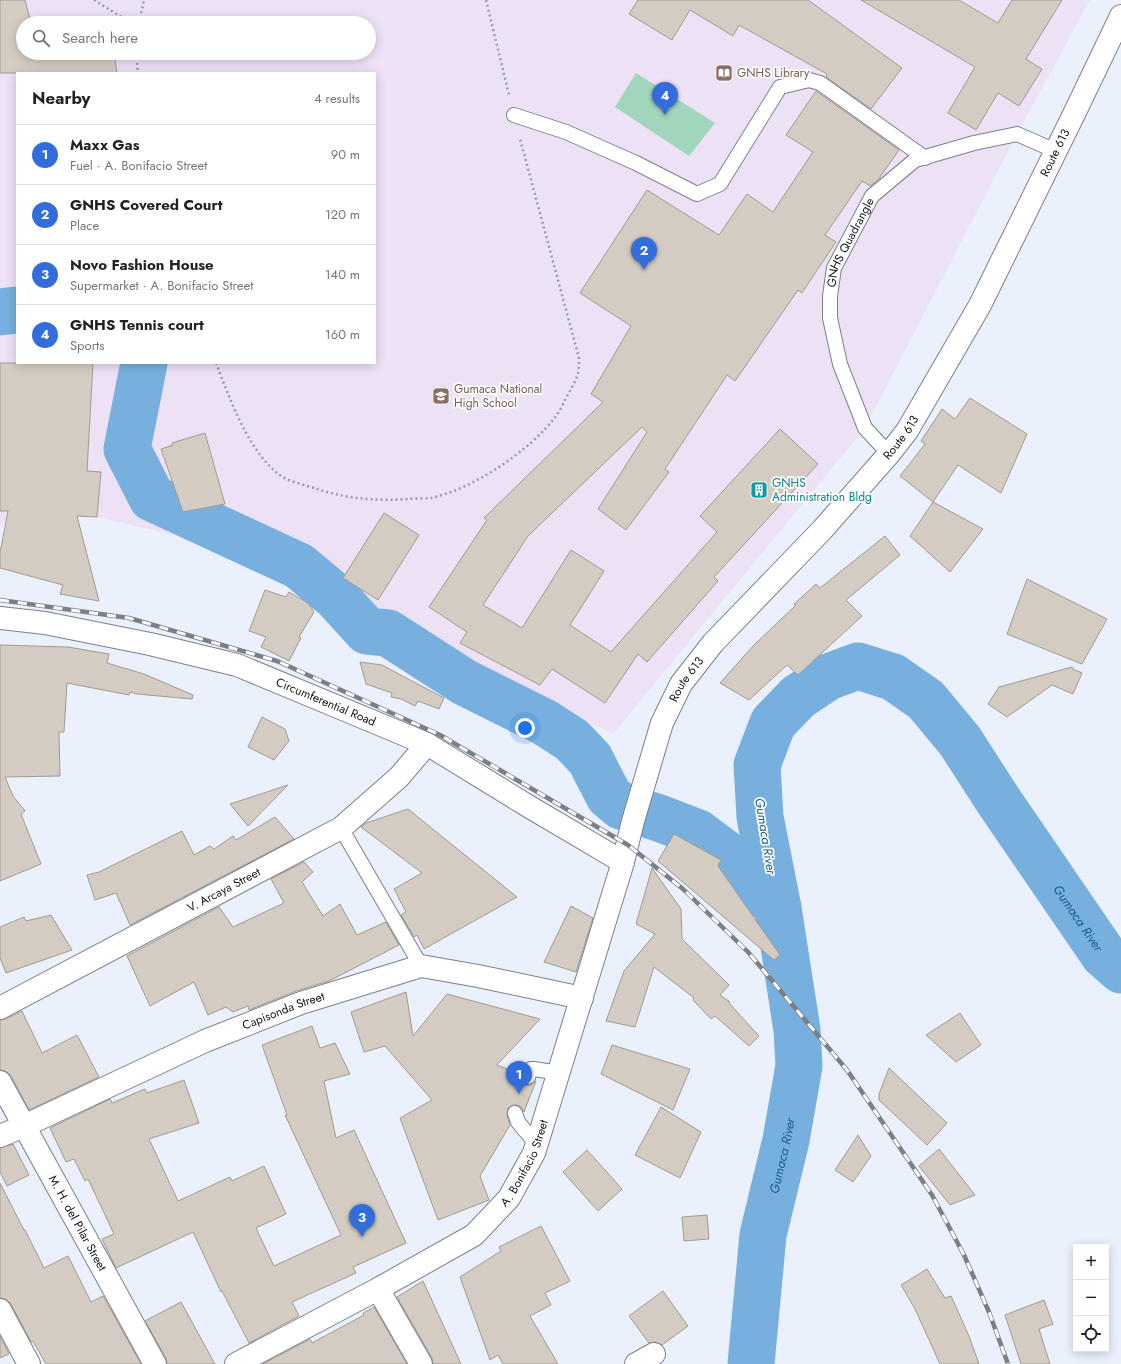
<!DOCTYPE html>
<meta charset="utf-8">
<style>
body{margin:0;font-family:Jost,sans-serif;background:#f2f2f2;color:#222}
.controls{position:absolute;right:12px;bottom:12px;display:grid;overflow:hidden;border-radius:0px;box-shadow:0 2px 10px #0003}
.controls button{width:36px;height:36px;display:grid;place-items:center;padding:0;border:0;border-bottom:1px solid #e0e0e0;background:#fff;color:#222;font:20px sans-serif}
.you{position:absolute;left:525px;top:728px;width:14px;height:14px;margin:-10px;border:3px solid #fff;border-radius:50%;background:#1a73e8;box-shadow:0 0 0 6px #1a73e833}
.badge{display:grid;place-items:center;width:26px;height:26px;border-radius:50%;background:#336ddb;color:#fff;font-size:13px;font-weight:700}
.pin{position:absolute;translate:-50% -33px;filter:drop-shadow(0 1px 2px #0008)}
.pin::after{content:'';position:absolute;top:21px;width:14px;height:12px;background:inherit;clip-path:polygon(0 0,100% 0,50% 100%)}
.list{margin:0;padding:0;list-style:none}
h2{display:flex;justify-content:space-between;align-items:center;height:52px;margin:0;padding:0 16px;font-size:17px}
h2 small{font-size:13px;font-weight:400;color:#767676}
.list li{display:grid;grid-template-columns:26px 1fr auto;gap:12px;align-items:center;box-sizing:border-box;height:60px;padding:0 16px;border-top:1px solid #e0e0e0}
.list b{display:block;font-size:15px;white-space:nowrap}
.list p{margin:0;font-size:13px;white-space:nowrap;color:#767676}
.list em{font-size:13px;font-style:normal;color:#767676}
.icon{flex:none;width:22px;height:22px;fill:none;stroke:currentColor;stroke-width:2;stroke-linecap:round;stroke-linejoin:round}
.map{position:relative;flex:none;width:1121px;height:1364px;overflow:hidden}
.search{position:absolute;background:#fff;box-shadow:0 2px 10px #0003;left:16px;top:16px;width:360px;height:44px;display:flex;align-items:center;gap:10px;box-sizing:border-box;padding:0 14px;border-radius:22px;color:#767676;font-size:15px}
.panel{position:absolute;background:#fff;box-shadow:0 2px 10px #0003;left:16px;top:72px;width:360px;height:292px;border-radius:0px}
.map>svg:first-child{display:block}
.education{fill:#ede1f6;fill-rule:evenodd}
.grass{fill:#a1d6bd}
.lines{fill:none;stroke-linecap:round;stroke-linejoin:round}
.river{stroke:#77b0df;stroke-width:47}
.building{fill:#d4ccc2;stroke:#a29a91}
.service-casing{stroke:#7b808a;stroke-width:16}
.minor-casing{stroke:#7b808a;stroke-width:24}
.primary-casing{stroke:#7b808a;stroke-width:24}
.path{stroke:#999ea6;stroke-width:2.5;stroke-dasharray:2 3;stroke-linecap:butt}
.service{stroke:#fff;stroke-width:14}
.minor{stroke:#fff;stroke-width:22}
.primary{stroke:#fff;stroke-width:22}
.rail-casing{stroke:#7b7f86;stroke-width:4.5}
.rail{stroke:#fefefe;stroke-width:3;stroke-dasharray:9;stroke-linecap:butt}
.labels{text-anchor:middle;stroke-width:3.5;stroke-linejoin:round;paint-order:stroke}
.education-label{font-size:12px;fill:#785e54;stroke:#fefefe;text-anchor:start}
.street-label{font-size:12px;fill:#121418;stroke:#fefefe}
.culture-label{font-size:12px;fill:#0d838f;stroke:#fefefe;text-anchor:start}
.water-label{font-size:13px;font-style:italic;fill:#1d5c89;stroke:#fefefe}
</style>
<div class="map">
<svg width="1121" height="1364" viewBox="0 0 1121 1364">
<rect width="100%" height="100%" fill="#eaf1fc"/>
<path class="education" d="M0 0H1090L1017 134 865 428 613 734 256 554 97 517H19L0 525ZM23 23H369V53H23ZM17 73H375V363H17Z"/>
<polygon class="grass" points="636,73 715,123 689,156 615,107"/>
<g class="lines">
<g class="river">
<polyline points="0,312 17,310"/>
<polyline points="144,363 127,449 152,498 299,566 336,597 367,631 388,633 464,682 544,722 572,740 590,759 609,796 621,806 659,818 698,833 733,859 778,908"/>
<path id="s1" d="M751 1364 763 1235 786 1140 799 1066 797 1030 778 908 760 817 757 765 773 723 798 697 828 677 858 666 893 677 926 700 960 741 998 800 1104 955 1121 970"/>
</g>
</g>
<g class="building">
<polygon points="0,0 25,0 31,23 23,23 23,53 114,53 117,73 0,73"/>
<polygon points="638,0 808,0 902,68 871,109 826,77 827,74 739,25 733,36 690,10 672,40 629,14"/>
<polygon points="861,0 959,0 998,23 1012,0 1062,0 1026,59 1042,69 1019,106 998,93 976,130 948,113 975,67"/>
<polygon points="816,91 899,150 878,180 870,186 862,181 825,235 836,242 802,293 798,290 735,381 727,375 665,469 669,472 626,530 598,509 647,432 642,427 528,536 483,605 522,628 571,550 604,571 570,625 611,652 717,532 700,516 780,429 818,464 714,577 718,581 647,662 638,654 605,703 552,669 540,685 460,643 467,632 429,607 487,520 484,518 603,402 591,394 631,326 580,293 647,190 719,235 747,194 773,212 813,152 786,135"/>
<polygon points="0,363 93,363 87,471 101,472 97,517 77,516 99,601 60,594 63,585 0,568 0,553 8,511 0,511"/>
<polygon points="970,398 1027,434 1001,493 958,465 933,502 900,476 925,444 921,441 942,409 955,419"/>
<polygon points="205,433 225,504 183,512 161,449 173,445 172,443"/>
<polygon points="933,502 983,529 950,572 910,536"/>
<polygon points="384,513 419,535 378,600 343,578"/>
<polygon points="885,536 900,555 846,600 862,616 798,675 787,665 749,700 720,683 753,646 796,605 794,604 816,584 820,588"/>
<polygon points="1027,579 1107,619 1082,664 1007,634"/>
<polygon points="265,590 286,597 289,592 308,603 314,612 299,637 301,638 289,661 261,647 266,637 249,631"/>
<polygon points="0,645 68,647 109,654 107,663 144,674 193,695 192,699 137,694 130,692 129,695 67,683 64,732 59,732 60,776 5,777 13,796 25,811 21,814 41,864 0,881"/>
<polygon points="360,662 382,665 444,698 439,709 418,701 415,706 401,699 391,697 392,693 366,684"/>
<polygon points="1072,667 1073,669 1082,673 1073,694 1052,685 1007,717 988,704 999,687"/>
<polygon points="262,717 285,729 289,741 274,760 248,747"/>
<polygon points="288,785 248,826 230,804"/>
<polygon points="408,809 517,897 424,949 417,935 414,937 401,915 406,912 394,889 422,873 361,827 366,823"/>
<polygon points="275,817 294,839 130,925 116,893 95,900 87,875 99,872 182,831 194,855 210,846 214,849 233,836 236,840"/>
<polygon points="674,834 721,860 718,866 780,955 774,960 658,861"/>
<polygon points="304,862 313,872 302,882 323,916 340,904 357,935 386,922 399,945 329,981 296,991 249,1010 248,1006 233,1012 226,1007 208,1015 194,982 150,1006 127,956 219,907 233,927 284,903 271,879"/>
<polygon points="652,868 681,909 682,939 729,985 720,995 730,1002 729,1003 759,1036 749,1046 715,1016 711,1019 693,1000 694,998 654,967 635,1027 606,1021 624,971 655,934 636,924"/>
<polygon points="571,906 593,918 576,972 544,962"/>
<polygon points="51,915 72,950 6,973 0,958 0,927 24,917 26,921"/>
<polygon points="406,992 413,1036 447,994 540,1019 497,1065 520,1074 520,1079 525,1085 530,1085 536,1081 524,1112 521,1107 517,1105 513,1105 508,1108 507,1115 510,1125 480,1176 489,1200 438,1220 400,1118 432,1100 385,1046 364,1052 351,1012"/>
<polygon points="22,1011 42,1053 77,1035 99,1077 29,1110 11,1076 6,1071 0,1070 0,1020 6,1019"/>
<polygon points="960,1013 981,1045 956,1062 926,1035"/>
<polygon points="312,1026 320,1048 335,1043 350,1074 324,1081 336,1138 354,1130 406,1243 353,1267 356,1273 292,1302 299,1316 249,1343 222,1291 221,1292 193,1232 116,1268 102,1239 114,1234 88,1179 85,1181 74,1159 66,1162 50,1128 110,1099 112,1103 145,1089 147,1093 184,1080 199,1123 149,1139 178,1201 230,1177 232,1181 264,1166 286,1214 256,1228 274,1266 341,1235 285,1115 287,1115 262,1045"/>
<polygon points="612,1045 690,1069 673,1110 601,1074"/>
<polygon points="889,1068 947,1123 927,1145 879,1100 879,1094"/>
<polygon points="661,1107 701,1132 680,1178 635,1155"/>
<polygon points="858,1135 871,1156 853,1182 835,1170"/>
<polygon points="13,1144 29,1175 7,1186 0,1172 0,1148"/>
<polygon points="939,1149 975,1195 950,1205 919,1166"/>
<polygon points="587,1150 622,1189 598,1211 563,1172"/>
<polygon points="0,1183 24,1230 25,1230 44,1268 68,1256 91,1302 103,1296 141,1364 46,1364 33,1341 31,1342 11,1304 6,1299 0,1298"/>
<polygon points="707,1215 709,1239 684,1241 682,1217"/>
<polygon points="541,1226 570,1281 545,1293 551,1305 530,1316 558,1364 503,1364 498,1355 490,1360 460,1277 501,1251 499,1247"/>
<polygon points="927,1269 945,1298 951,1296 969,1336 979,1364 940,1364 915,1309 901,1285"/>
<polygon points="423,1281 461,1364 433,1364 432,1358 397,1297"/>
<polygon points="663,1291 688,1326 662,1345 655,1342 649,1343 629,1316"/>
<polygon points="1044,1300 1053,1324 1039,1329 1050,1364 1021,1364 1005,1315"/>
<polygon points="181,1302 215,1364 167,1364 166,1358 145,1321"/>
<polygon points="374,1307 407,1364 263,1364 310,1339 312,1343 364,1315 363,1313"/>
<polygon points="0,1336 9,1354 0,1358"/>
</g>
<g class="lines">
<g class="service-casing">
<g id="service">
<polyline points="514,115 566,132 636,163 697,194 720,184 780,87 809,80 820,83 925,158"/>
<path id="s2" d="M889 454 865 428 840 364 830 318V296L834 268 872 196 915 160 974 143 1017 134 1056 151"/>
<polyline points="341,828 421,966"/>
<polyline points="528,1077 531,1069 534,1069 559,1073"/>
<polyline points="515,1113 518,1122 537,1145"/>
</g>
</g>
<g class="minor-casing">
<g id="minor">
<path id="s3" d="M0 618 45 623 150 644 237 665 427 744 528 806 623 862"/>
<path id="s4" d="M0 1008 341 828 399 777 427 744"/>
<path id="s5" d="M0 1082 155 1364"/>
<path id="s6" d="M0 1136 24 1126 205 1041 301 1003 421 966 478 976 582 998"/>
<polyline points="378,1289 421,1364"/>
<polyline points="0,1310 29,1364"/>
<polyline points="636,1364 654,1354"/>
</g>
</g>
<g class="primary-casing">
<g id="primary">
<path id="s7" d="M236 1364 378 1289 474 1235 509 1198 534 1153 623 862 633 821 662 723 681 684 713 643 822 530 889 454 907 431 980 305 1075 112 1121 16"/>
</g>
</g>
<g class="path">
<polyline points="94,0 131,23"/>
<polyline points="486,0 509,95"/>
<polyline points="139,23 144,0"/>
<polyline points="136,53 138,73"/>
<path d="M216 363C230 399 247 448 277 473 286 481 305 485 317 489 347 499 378 501 409 499 416 498 424 499 431 498 473 489 530 451 556 416 560 411 563 404 566 398 570 391 576 381 578 373 579 368 579 363 579 358L520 139"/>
</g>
<use href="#service" class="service"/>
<use href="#minor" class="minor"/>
<use href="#primary" class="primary"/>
<g class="rail-casing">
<polyline id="rail" points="0,600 129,618 277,661 440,735 628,845 683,889 748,952 847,1070 932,1195 964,1255 989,1312 1008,1364"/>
</g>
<use href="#rail" class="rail"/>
</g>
<defs>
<g id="library-square" transform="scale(0.9)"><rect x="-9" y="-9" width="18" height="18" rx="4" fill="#8d6e63" stroke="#fefefe"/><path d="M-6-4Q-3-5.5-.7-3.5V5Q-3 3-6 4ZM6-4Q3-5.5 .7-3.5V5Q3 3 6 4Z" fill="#fff"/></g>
<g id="school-square" transform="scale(0.9)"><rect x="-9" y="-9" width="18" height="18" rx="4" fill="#8d6e63" stroke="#fefefe"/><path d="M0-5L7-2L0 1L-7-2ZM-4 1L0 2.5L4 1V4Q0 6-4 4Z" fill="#fff"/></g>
<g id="building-square" transform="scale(0.9)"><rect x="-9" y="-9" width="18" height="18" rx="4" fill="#0f9aa8" stroke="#fefefe"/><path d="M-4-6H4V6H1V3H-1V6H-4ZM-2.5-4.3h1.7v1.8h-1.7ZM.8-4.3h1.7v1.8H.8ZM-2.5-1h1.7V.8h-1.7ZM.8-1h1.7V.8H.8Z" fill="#fff"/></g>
</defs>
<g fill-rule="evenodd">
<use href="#library-square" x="724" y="73"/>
<use href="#school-square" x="441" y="396"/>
<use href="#building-square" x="759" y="490"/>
</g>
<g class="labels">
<g class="education-label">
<text x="737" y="77">GNHS Library</text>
<text x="454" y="393">Gumaca National<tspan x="454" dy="14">High School</tspan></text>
</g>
<g class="street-label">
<text dy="4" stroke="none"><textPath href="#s7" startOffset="1520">Route 613</textPath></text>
<text dy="4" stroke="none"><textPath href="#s2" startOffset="231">GNHS Quadrangle</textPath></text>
<text dy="4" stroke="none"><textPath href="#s7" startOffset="1196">Route 613</textPath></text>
<text dy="4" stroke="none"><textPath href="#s7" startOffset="872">Route 613</textPath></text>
<text dy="4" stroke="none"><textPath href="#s3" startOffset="338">Circumferential Road</textPath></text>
<text dy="4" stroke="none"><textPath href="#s4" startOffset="253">V. Arcaya Street</textPath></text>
<text dy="4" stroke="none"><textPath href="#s6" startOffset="310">Capisonda Street</textPath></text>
<text dy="4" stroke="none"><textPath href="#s7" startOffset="360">A. Bonifacio Street</textPath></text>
<text dy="4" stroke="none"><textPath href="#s5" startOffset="161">M. H. del Pilar Street</textPath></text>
</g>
<g class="culture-label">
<text x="772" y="487">GNHS<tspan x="772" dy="14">Administration Bldg</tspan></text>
</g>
<g class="water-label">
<text transform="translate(766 836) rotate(81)" y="5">Gumaca River</text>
<text dy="5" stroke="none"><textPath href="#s1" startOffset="1099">Gumaca River</textPath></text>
<text dy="5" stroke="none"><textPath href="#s1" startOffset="211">Gumaca River</textPath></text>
</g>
</g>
</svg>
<div class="controls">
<button>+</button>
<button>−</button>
<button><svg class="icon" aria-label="locate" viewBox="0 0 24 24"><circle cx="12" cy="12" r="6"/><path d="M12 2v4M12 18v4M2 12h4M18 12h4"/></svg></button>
</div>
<div class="you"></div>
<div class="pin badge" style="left:519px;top:1094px">1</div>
<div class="pin badge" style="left:644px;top:270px">2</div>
<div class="pin badge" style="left:362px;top:1237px">3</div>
<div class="pin badge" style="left:665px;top:115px">4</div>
<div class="search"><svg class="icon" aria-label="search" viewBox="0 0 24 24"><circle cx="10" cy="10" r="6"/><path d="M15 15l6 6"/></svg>Search here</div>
<section class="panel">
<h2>Nearby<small>4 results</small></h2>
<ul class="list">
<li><span class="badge">1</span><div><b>Maxx Gas</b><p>Fuel · A. Bonifacio Street</p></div><em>90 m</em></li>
<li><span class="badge">2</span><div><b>GNHS Covered Court</b><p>Place</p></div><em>120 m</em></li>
<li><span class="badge">3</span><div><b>Novo Fashion House</b><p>Supermarket · A. Bonifacio Street</p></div><em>140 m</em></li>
<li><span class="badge">4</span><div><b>GNHS Tennis court</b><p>Sports</p></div><em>160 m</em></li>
</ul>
</section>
</div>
